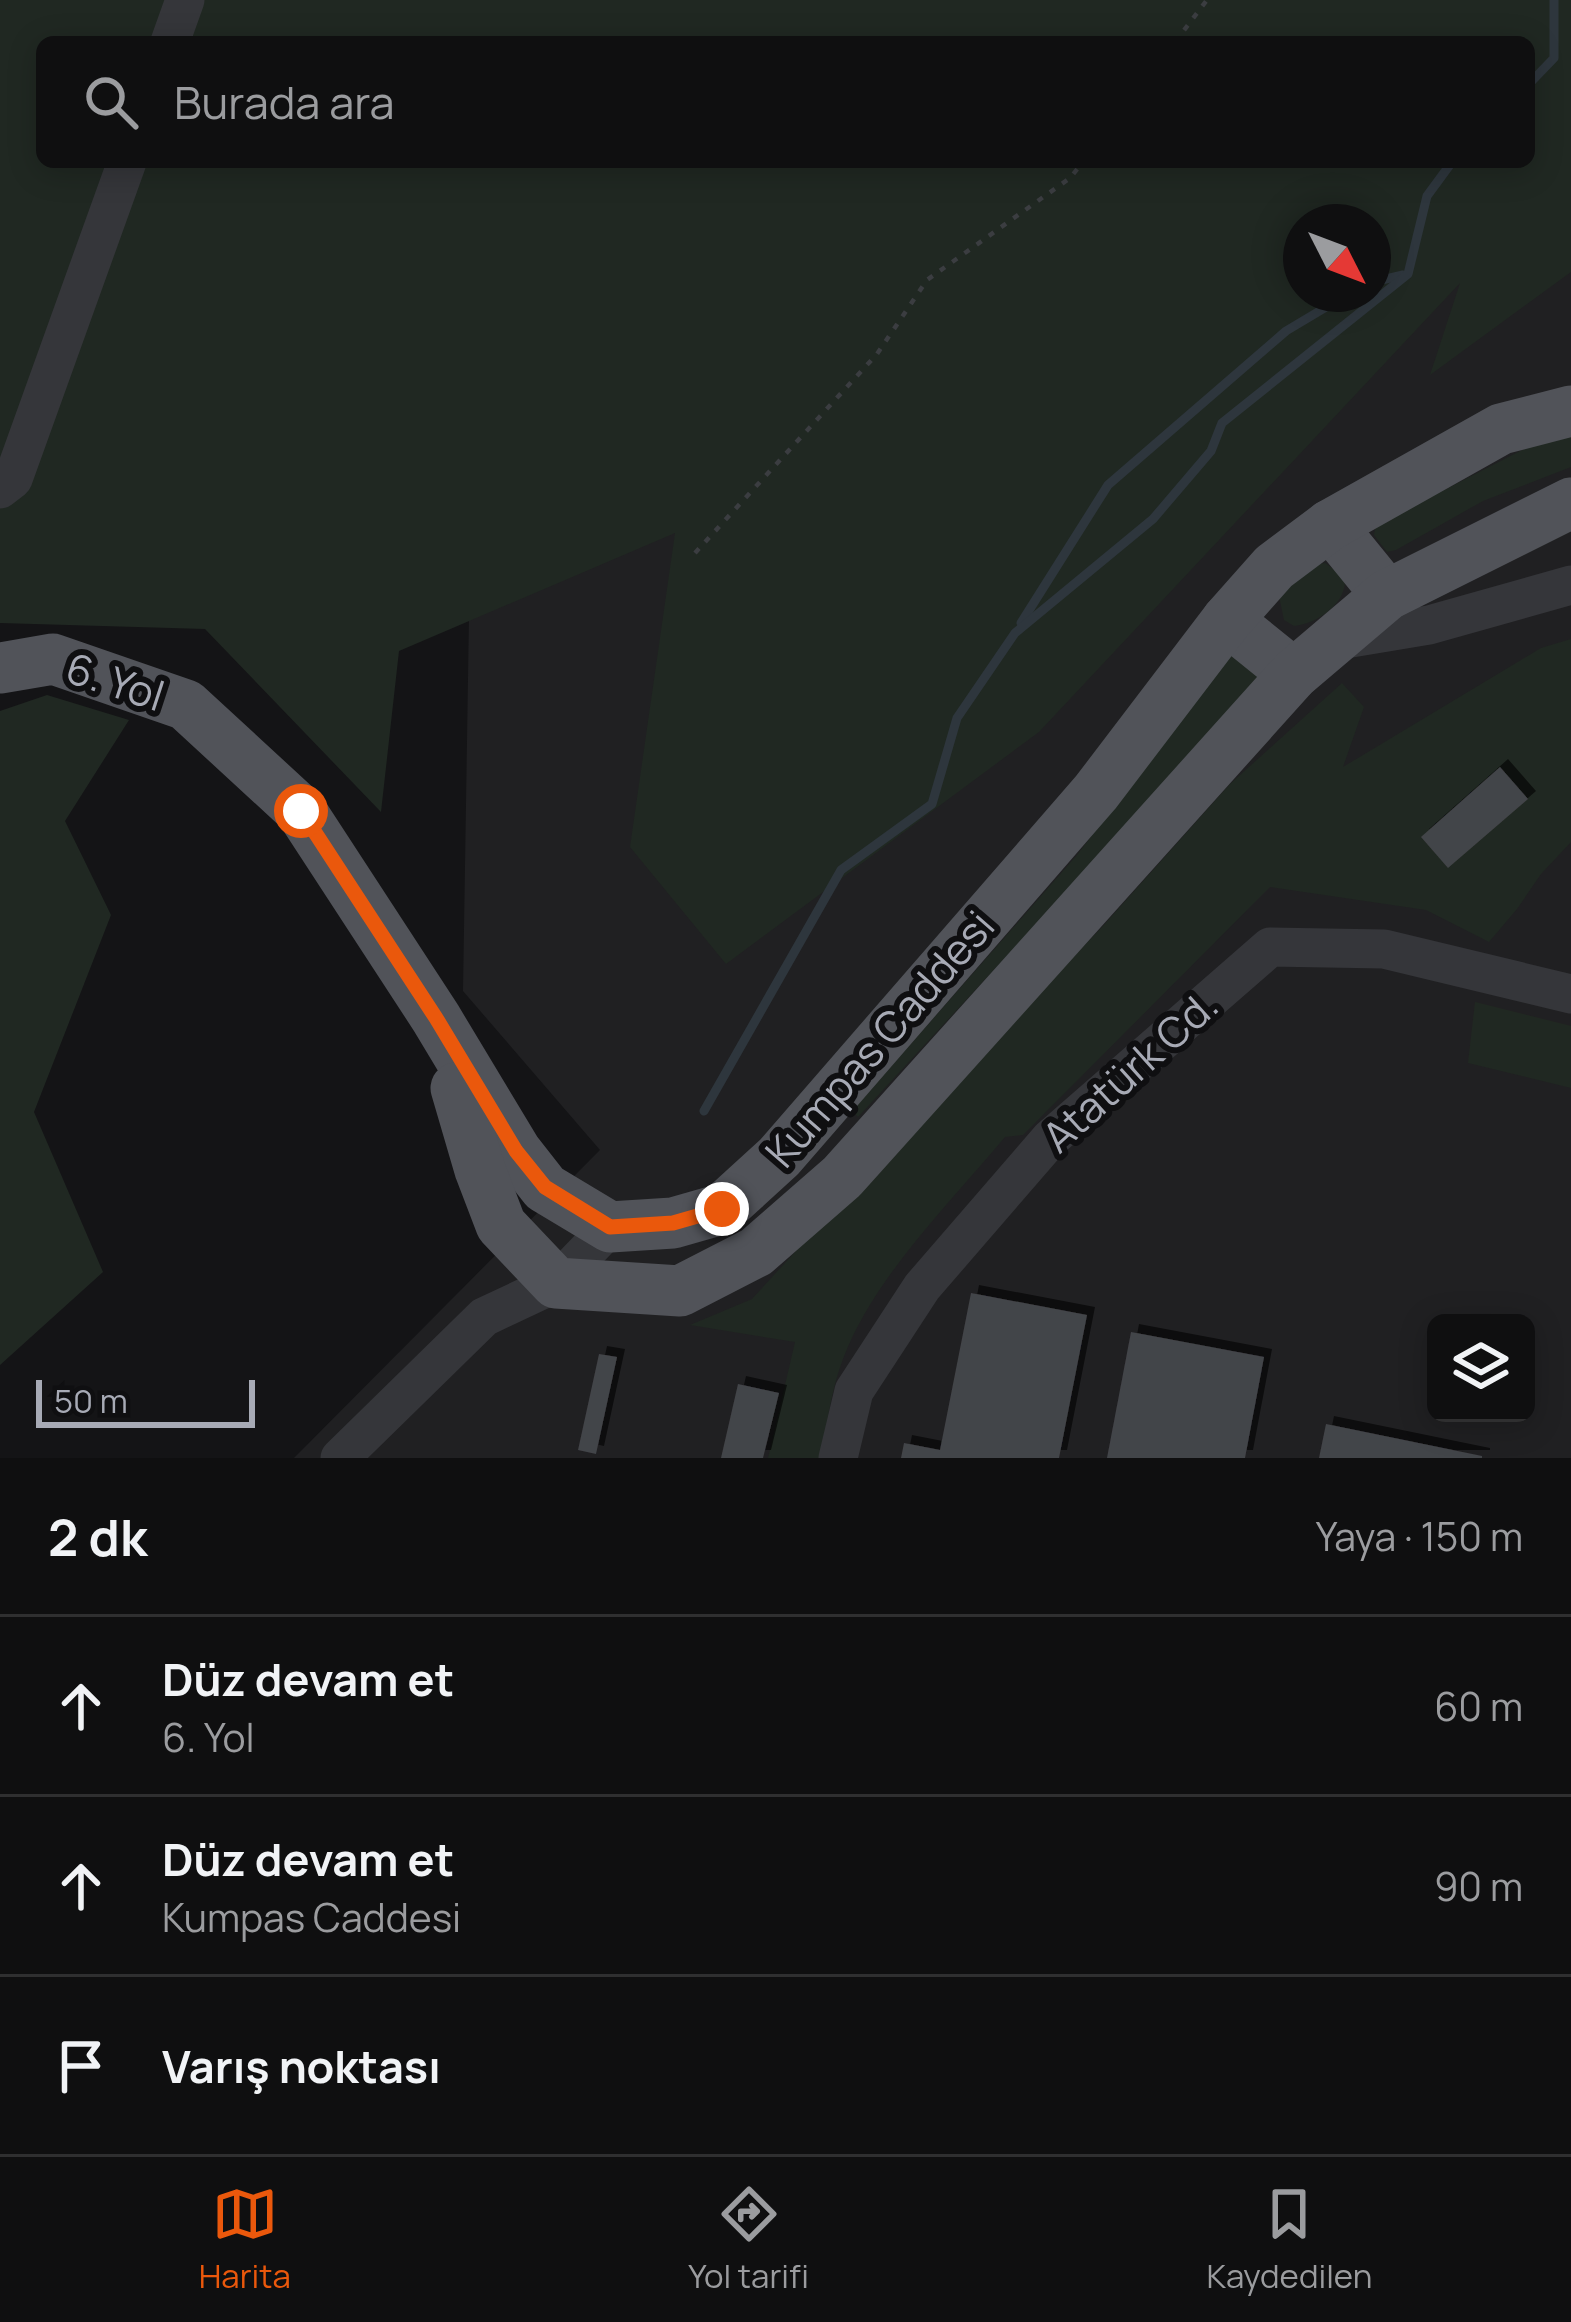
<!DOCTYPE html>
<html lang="tr">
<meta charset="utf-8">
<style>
body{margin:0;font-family:Manrope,sans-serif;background:#181819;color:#f1f3f6}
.controls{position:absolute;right:36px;bottom:36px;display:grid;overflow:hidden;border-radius:18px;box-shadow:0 6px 30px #0003}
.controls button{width:108px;height:108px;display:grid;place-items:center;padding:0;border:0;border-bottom:3px solid #2f2f30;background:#0f0f10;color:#f1f3f6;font:60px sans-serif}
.compass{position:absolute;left:1283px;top:204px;width:108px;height:108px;border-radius:50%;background:#0f0f10;box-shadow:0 6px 30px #0003;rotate:132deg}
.scale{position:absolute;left:36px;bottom:30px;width:219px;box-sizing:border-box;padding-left:12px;border:6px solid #a7aab5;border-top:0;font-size:33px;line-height:42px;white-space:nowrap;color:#a7aab5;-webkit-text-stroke:9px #0f0f11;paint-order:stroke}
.stop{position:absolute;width:36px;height:36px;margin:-27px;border:9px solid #ea580c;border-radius:50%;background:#fff}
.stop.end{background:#ea580c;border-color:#fff;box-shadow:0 3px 12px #0008}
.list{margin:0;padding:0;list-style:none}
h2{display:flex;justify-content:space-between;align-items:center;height:156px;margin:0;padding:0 48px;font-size:51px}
h2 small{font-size:39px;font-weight:400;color:#9b9c9f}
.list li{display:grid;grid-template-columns:78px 1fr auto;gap:36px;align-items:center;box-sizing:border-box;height:180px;padding:0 48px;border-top:3px solid #2f2f30}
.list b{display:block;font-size:45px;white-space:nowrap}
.list p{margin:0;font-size:39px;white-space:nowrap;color:#9b9c9f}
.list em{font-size:39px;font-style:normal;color:#9b9c9f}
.icon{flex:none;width:66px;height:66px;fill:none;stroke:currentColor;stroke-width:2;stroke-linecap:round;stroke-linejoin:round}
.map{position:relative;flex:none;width:1571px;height:1458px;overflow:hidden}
.search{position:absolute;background:#0f0f10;box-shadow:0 6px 30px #0003;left:36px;right:36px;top:36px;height:132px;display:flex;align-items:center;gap:30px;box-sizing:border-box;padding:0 42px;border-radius:18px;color:#9b9c9f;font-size:45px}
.sheet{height:696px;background:#0f0f10}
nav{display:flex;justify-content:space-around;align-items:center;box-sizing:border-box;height:168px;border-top:3px solid #2f2f30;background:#0f0f10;font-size:33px;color:#9b9c9f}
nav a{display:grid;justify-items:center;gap:6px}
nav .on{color:#ea580c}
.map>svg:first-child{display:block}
.built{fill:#202022;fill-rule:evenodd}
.green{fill:#202822;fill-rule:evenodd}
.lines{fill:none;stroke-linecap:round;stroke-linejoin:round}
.stream{stroke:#2e363d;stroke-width:9}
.building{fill:#434448;filter:url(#shadow)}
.path{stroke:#3b3d41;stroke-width:4.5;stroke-dasharray:6 9;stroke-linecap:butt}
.minor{stroke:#35363a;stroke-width:39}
.major{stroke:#515359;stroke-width:51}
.route{stroke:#ea580c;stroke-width:15}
.labels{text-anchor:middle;stroke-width:12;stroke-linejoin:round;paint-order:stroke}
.street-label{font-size:42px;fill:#a7aab5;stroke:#0f0f11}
</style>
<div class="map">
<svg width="1571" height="1458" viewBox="0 0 1571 1458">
<defs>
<filter id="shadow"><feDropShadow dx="8" dy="-8" stdDeviation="0" flood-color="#0009"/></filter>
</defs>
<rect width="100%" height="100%" fill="#141416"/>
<path class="built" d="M1571 0V1458H294L600 1150 463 991 471 491 180 422 1529 162V42H477ZM1301 222H1373V294H1301ZM1436 1323H1526V1413H1436Z"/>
<g class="green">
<path d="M0 0H1571V272L1430 375 1460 283 1039 732 726 964 630 847 675 533 399 651 381 812 205 629 0 623ZM42 42H1529V162H42ZM1301 222H1373V294H1301Z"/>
<polygon points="1571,435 1571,467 1483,501 1396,550 1387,552 1374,535 1376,525 1524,449"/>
<path d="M1325 563 1345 577C1347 604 1318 623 1294 626L1284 620 1279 596 1315 565Z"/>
<path d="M1571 639V842L1541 874 1517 909 1489 942 1426 910 1270 887 1023 1135 1005 1137C949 1204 874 1277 843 1359 831 1390 827 1426 820 1458H768L795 1342 690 1325 752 1299 931 1104 1102 927 1229 785 1342 683 1364 707 1343 767 1541 648Z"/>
<polygon points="1233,651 1266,675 858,1117 852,1111 1077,855"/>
<polygon points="47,695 129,720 65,821 111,915 34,1112 103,1272 0,1365 0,711"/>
<polygon points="1475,1002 1571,1026 1571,1088 1468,1063"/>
</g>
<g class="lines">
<g class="stream">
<polyline points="1529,84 1554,58 1554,0"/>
<polyline points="1373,282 1403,275"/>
<polyline points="1021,623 1108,485 1286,331 1348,294"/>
<polyline points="704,1111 841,870 932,804 957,718 1015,633 1153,519 1211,451 1222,423 1408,274 1427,196 1452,162"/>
</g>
</g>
<g class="building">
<polygon points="1500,767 1528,799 1448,868 1421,837"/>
<polygon points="971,1293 1087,1315 1059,1458 901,1458 904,1443 940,1450"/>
<polygon points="1131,1332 1264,1357 1245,1458 1107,1458"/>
<polygon points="599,1354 617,1357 596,1454 578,1450"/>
<polygon points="738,1384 779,1393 763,1458 721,1458"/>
<polygon points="1326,1424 1482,1456 1482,1458 1319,1458"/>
</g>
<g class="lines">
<g class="path">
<polyline points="1175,42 1207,0"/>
<polyline points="695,553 877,354 927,280 1070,178 1083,162"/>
</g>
<g class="minor">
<polyline points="170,42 185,0"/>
<polyline points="0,489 13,479 127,162"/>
<polyline points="1333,641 1429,625 1571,585"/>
<polyline points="340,1458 484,1317 556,1283 610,1227"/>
<polyline points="838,1458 854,1391 922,1287 1050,1139 1270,947 1384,949 1571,994"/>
</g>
<g class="major">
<polyline points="1330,525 1387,595"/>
<polyline points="1227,620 1294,674"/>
<polyline points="0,668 53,659 186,705 301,811 436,1018 516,1151 545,1188 610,1227 673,1223 722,1209 779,1157 1096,792 1227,620 1274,567 1330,525 1501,429 1571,411"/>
<polyline points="456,1088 480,1170 501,1225 556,1283 680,1291 756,1252 842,1177 1294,674 1387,595 1571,503"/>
</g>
</g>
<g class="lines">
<polyline class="route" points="301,811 436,1018 516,1151 545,1187 610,1227 673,1223 722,1209"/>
</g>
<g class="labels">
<g class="street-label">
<text transform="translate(115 682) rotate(18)" y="15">6. Yol</text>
<text transform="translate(880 1039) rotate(-49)" y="15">Kumpas Caddesi</text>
<text transform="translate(1130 1071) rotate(-42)" y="15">Atatürk Cd.</text>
</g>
</g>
</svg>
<div class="controls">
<button><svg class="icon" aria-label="layers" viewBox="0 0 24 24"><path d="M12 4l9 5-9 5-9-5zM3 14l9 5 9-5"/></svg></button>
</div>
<svg class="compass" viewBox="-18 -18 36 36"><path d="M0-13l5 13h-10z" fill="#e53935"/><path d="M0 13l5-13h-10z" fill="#9b9c9f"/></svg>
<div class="scale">50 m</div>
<div class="stop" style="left:301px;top:811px"></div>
<div class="stop end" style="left:722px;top:1209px"></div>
<div class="search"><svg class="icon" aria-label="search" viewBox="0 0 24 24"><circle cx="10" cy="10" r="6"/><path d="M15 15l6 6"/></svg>Burada ara</div>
</div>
<section class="sheet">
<h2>2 dk<small>Yaya · 150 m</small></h2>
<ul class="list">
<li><svg class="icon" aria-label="ahead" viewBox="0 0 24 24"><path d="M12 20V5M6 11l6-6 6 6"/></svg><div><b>Düz devam et</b><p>6. Yol</p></div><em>60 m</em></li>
<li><svg class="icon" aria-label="ahead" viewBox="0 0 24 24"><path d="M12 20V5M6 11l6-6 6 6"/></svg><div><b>Düz devam et</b><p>Kumpas Caddesi</p></div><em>90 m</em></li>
<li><svg class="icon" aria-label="arrive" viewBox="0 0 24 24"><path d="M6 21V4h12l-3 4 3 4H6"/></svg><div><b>Varış noktası</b></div></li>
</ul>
</section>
<nav>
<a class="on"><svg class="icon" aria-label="map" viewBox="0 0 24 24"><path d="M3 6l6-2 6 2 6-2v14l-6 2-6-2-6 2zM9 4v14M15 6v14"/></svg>Harita</a>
<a><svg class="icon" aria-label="directions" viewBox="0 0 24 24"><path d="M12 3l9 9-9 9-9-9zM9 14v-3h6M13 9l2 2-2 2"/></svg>Yol tarifi</a>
<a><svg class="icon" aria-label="saved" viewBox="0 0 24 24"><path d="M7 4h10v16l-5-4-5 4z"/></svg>Kaydedilen</a>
</nav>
